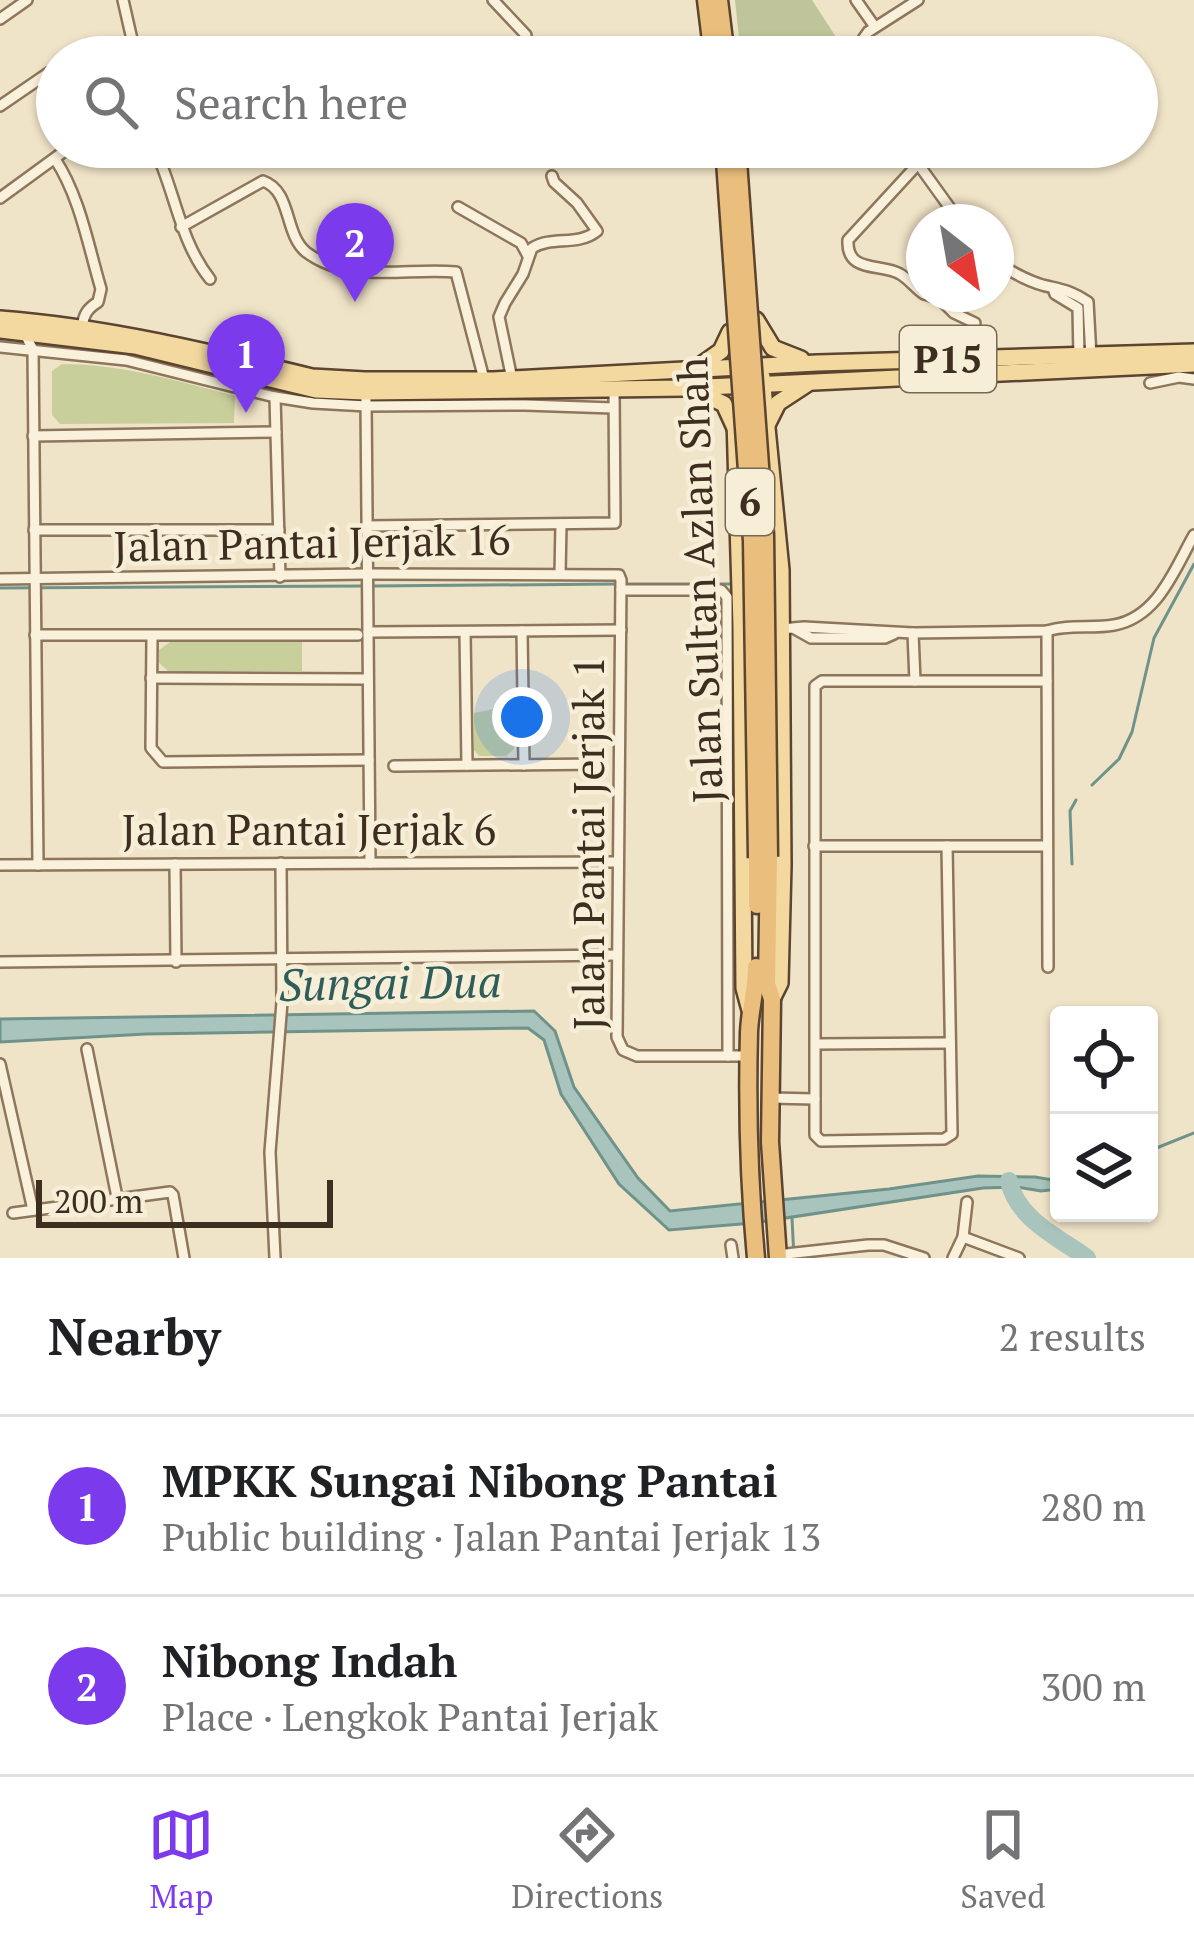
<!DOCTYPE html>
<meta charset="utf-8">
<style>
body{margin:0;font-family:"PT Serif",serif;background:#f6f6f6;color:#202124}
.controls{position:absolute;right:36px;bottom:36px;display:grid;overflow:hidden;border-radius:12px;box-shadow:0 3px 9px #0004}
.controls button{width:108px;height:108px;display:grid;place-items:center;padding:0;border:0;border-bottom:3px solid #e0e0e0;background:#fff;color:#202124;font:60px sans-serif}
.compass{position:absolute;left:906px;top:204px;width:108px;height:108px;border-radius:50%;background:#fff;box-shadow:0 3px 9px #0004;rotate:149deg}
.scale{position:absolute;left:36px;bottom:30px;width:297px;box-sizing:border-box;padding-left:12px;border:6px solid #3d2e20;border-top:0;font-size:33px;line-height:42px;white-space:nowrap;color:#3d2e20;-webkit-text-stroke:9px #f7eed8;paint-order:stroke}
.you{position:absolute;left:522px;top:717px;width:42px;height:42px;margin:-30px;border:9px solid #fff;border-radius:50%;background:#1a73e8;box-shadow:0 0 0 18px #1a73e833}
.badge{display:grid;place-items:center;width:78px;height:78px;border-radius:50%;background:#7c3aed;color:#fff;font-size:39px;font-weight:700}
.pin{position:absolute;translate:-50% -99px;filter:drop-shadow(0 3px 6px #0008)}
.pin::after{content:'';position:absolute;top:63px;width:42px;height:36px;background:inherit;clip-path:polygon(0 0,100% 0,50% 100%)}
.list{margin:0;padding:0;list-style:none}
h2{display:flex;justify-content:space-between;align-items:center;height:156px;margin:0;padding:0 48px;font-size:51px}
h2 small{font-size:39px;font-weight:400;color:#757577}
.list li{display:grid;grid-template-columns:78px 1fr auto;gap:36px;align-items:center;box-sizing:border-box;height:180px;padding:0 48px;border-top:3px solid #e0e0e0}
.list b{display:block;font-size:45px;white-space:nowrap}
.list p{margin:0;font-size:39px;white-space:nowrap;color:#757577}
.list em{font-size:39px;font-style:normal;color:#757577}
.icon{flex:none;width:66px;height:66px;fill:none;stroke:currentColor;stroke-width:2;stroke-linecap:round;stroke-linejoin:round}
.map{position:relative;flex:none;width:1194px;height:1258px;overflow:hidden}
.search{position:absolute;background:#fff;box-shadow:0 3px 9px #0004;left:36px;right:36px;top:36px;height:132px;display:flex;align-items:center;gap:30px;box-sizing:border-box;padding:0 42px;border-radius:66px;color:#757577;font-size:45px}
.sheet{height:516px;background:#fff}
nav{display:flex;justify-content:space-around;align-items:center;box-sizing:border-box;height:168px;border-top:3px solid #e0e0e0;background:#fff;font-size:33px;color:#757577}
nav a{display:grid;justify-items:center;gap:6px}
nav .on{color:#7c3aed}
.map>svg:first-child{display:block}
.green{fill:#c9cf9b}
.cemetery{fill:#bfc49a}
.water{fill:#a9c4bc;stroke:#6f938a;stroke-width:3}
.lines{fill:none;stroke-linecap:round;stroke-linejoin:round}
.stream{stroke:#6f938a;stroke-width:3}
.river{stroke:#a9c4bc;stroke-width:18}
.minor-casing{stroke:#8d765c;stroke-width:14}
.primary-casing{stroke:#5b4430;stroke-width:20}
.trunk-casing{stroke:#5b4430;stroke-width:21}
.minor{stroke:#faf1dc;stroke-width:9}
.primary{stroke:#f3d9a0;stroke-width:15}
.trunk{stroke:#eabe7c;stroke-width:16}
.trunk-bridge-casing{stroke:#5b4430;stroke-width:21;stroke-linecap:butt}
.trunk-bridge{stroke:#eabe7c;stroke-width:16}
.labels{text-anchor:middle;stroke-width:9;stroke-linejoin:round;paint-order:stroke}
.shield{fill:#f7eed8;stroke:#756857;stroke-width:3}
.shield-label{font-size:39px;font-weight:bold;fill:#3d2e20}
.street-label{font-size:42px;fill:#3d2e20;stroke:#f7eed8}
.water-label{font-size:45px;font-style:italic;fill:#2f5d5a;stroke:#f7eed8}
</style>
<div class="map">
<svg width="1194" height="1258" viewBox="0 0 1194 1258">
<rect width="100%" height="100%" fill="#f0e4c8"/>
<g class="green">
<path d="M62 364C122 364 178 381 235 396L234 423 60 424 52 415V371Z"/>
<polygon points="170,642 302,642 302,671 169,672 159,663 159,650"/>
<polygon points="514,705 514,749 506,756 479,756 474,750 474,713"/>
</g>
<polygon class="cemetery" points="735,0 812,0 836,37 801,57 741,57"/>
<polygon class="water" points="534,1011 555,1031 574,1087 638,1178 670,1211 889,1189 978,1176 1035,1177 1059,1181 1059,1189 1041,1191 1017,1187 983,1188 753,1223 669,1230 619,1184 561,1094 544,1040 528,1028 146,1034 0,1042 0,1019"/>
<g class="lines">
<g class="stream">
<polyline points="625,584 731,584"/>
<polyline points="373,586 616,584"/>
<polyline points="0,588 364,586"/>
<polyline points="1092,785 1119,759 1132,732 1154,638 1194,564"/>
<polyline points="1072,864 1070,811 1076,800"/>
<polyline points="1149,1151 1194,1133"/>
<polyline points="792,1218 794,1258"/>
</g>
<path class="river" d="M1009 1181C1017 1219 1058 1237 1087 1258"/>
<g class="minor-casing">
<g id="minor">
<polyline points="123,0 136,57"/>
<polyline points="493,0 526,35"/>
<polyline points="856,0 875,27"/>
<polyline points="0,19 27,0"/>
<polyline points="864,57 863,39 868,32 918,0"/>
<polyline points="0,106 57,67"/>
<path d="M154 147C175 190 179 240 210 279"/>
<polyline points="906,147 960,222"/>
<path d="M55 159C80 197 88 245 101 289L98 302C87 309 84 314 82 327"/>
<path d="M918 164 848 240C846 274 882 263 900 274 909 279 915 288 924 294"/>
<polyline points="0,198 70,147"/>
<polyline points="458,207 521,243 528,256"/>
<path d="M181 227 263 181C292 191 284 234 306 252 350 285 407 267 456 272L484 379"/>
<path d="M996 262C1012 272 1032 284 1051 287 1065 290 1075 293 1088 302L1091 357"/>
<polyline points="1053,288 1055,294 1078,308 1079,358"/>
<polyline points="925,294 940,299 954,313 975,323"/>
<polyline points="24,332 33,350 38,865"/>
<polyline points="0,347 126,360 275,397 313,403 367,406 525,405 613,408"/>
<path d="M512 379 499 317 505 303 523 274 532 248C553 235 577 247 597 231L577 203 554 182 552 176"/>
<polyline points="1150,383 1179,377 1194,379"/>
<polyline points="275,397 280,577"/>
<polyline points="366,400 370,863"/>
<polyline points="33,436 276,432"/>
<polyline points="367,526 615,523 614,389"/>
<polyline points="34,530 279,530"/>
<polyline points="560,574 561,524"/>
<polyline points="0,579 368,574 619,575 621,580 617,1037 623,1050 637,1056 748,1056"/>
<polyline points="621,590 721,590 727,597 728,1056"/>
<path d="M781 629 804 627 913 633 1047 631C1068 624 1092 629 1114 625 1158 617 1174 570 1194 535"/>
<polyline points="795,629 811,638 885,638 894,634"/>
<polyline points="522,631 524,765"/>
<polyline points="1047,631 1048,967"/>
<polyline points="368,632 621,630"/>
<polyline points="465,632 467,765"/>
<polyline points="913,633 915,681"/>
<polyline points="35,635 358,635"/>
<polyline points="152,636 151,748 163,762 369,760"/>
<polyline points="151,678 368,679"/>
<polyline points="394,766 600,764"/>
<polyline points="814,846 1047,846"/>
<polyline points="947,846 952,1134 944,1139 821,1141 815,1135 815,686 822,681 1047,681"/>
<polyline points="175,864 176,962"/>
<polyline points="0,865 618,862"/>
<polyline points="0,962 617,955"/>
<polyline points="816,1044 950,1043"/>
<polyline points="87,1049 117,1197"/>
<polyline points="0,1064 33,1210"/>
<polyline points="770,1098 815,1099"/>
<polyline points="13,1213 170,1192 173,1195 184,1258"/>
<polyline points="963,1237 1019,1258"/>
<polyline points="731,1245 733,1258"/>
<polyline points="777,1255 868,1245 884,1245 924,1258"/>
<polyline points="275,1258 270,1152 282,1002 281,863"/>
<polyline points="953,1258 963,1237 967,1202"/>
</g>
</g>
<g class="primary-casing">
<g id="primary">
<path d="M0 319C106 327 209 352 312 377L365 380H493L817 363 1194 352"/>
<polyline points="756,320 773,348 801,359"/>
<polyline points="0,330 135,346 316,390 365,392 686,388 1194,364"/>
<polyline points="694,370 721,351 730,332"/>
<polyline points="762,377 781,570 783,865 780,983 772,999"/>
<polyline points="699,392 724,404 735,428"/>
<polyline points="735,419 741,625 744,988 750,1010"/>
<polyline points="767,425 778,403 807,384"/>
</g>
</g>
<g class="trunk-casing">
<g id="trunk">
<polyline points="706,0 713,57"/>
<polyline points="719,0 726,57"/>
<polyline points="769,857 767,984 772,999 770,1142 778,1258"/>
<polyline points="757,905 757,858"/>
<path d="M756 967C756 989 750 1009 749 1032 747 1108 749 1183 756 1258"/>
</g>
</g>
<use href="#minor" class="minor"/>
<use href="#primary" class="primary"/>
<use href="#trunk" class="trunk"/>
<g class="trunk-bridge-casing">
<g id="trunk-bridge">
<polyline points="724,147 752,541 757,858"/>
<polyline points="737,147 765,535 769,857"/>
</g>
</g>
<use href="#trunk-bridge" class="trunk-bridge"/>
</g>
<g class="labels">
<g class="shield">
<rect x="900" y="326" width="96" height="66" rx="9"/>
<rect x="726" y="469" width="48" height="66" rx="9"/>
</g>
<g class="shield-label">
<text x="948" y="373">P15</text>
<text x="750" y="516">6</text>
</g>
<g class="street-label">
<text transform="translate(312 543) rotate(-1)" y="15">Jalan Pantai Jerjak 16</text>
<text transform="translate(700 580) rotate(-92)" y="15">Jalan Sultan Azlan Shah</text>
<text x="309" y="845">Jalan Pantai Jerjak 6</text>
<text transform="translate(589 843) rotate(-90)" y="15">Jalan Pantai Jerjak 1</text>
</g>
<g class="water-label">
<text transform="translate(390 983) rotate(-1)" y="16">Sungai Dua</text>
</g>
</g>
</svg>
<div class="controls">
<button><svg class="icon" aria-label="locate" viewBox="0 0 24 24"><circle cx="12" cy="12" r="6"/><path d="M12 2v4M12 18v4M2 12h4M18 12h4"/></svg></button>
<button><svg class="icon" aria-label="layers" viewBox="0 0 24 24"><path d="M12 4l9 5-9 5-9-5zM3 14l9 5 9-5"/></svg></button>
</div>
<svg class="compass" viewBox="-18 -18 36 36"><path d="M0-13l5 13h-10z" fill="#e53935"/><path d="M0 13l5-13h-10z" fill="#757577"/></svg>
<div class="scale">200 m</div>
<div class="you"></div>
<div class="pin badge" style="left:246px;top:413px">1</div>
<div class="pin badge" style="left:355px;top:302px">2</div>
<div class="search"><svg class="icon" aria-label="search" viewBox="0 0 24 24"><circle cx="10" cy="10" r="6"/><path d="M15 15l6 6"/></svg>Search here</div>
</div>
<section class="sheet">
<h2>Nearby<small>2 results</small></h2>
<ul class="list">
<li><span class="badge">1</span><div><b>MPKK Sungai Nibong Pantai</b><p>Public building · Jalan Pantai Jerjak 13</p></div><em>280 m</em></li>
<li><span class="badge">2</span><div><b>Nibong Indah</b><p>Place · Lengkok Pantai Jerjak</p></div><em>300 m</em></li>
</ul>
</section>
<nav>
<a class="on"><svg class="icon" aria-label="map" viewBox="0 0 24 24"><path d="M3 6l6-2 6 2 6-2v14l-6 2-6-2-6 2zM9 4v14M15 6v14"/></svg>Map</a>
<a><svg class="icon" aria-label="directions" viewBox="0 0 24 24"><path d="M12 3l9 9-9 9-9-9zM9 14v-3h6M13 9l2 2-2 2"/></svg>Directions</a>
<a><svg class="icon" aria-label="saved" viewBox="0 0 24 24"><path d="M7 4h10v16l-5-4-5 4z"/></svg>Saved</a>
</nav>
